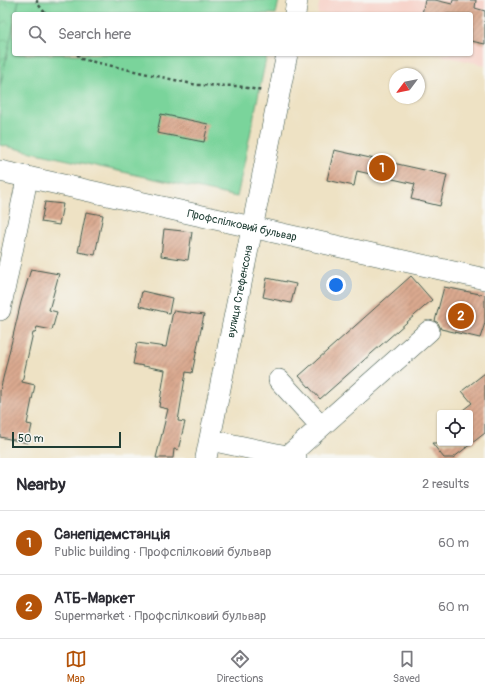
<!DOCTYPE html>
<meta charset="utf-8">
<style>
body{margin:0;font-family:Pangolin,sans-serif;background:#f2f2f3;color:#2b2b33}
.controls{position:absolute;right:12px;bottom:12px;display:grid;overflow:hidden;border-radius:4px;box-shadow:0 1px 3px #0004}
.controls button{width:36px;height:36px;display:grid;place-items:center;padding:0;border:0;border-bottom:1px solid #e1e1e2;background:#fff;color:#2b2b33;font:20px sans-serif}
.compass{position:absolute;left:389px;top:68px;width:36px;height:36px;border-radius:50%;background:#fff;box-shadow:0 1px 3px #0004;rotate:238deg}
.scale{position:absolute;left:12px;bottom:10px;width:109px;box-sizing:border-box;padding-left:4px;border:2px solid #1f3d34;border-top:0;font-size:11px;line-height:14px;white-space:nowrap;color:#1f3d34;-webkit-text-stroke:3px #f6f6f2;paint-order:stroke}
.you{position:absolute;left:336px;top:285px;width:14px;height:14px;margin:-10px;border:3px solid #fff;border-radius:50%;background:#1a73e8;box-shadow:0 0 0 6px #1a73e833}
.badge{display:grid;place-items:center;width:26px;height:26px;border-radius:50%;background:#b45309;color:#fff;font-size:13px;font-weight:700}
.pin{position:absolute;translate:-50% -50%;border:2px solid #fff;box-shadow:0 1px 4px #0006}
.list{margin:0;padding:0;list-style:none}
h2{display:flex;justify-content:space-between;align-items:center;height:52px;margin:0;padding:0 16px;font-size:17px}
h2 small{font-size:13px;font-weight:400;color:#7c7c81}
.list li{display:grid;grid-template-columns:26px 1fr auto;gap:12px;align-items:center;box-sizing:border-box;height:64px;padding:0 16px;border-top:1px solid #e1e1e2}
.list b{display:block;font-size:15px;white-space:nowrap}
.list p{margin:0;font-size:13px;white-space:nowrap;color:#7c7c81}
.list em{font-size:13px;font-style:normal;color:#7c7c81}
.icon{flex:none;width:22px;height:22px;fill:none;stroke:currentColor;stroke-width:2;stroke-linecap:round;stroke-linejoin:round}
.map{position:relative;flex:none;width:485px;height:458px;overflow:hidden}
.search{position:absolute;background:#fff;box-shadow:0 1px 3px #0004;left:12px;right:12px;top:12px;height:44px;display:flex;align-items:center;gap:10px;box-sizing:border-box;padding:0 14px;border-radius:4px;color:#7c7c81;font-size:15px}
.sheet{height:180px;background:#fff}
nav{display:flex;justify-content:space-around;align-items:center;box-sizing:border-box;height:56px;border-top:1px solid #e1e1e2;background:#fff;font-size:11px;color:#7c7c81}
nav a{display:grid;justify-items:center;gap:2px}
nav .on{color:#b45309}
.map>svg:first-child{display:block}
.built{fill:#f7d1c8}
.park{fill:url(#park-crowns);stroke:#4c8868}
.pitch{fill:#7ad49b;stroke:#4c8868}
.building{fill:url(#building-hatch)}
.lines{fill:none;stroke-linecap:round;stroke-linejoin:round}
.minor-casing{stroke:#3e564a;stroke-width:22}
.path{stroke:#3e564a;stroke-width:2.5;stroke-dasharray:3 3;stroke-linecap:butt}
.minor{stroke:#fff;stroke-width:21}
.labels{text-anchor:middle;stroke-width:3.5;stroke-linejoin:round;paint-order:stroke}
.street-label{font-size:11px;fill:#1f3d34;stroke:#f6f6f2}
</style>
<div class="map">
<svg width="485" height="458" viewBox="0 0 485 458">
<defs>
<pattern id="park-crowns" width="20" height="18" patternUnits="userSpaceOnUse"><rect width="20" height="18" fill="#7ad49b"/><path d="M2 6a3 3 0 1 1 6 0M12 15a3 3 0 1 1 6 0" fill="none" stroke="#63ad7f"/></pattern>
<pattern id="building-hatch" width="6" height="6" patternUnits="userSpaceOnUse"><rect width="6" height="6" fill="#daa98f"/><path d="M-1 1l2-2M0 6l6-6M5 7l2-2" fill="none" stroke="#b08b76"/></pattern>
</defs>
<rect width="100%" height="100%" fill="#f6f6f2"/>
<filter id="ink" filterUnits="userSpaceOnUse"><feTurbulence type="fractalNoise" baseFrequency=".025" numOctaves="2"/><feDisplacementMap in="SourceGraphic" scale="8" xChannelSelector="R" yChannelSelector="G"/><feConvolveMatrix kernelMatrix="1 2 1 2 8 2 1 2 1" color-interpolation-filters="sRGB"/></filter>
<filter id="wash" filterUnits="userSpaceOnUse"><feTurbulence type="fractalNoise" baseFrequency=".012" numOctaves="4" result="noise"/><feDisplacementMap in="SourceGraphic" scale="16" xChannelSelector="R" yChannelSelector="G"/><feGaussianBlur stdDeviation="0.9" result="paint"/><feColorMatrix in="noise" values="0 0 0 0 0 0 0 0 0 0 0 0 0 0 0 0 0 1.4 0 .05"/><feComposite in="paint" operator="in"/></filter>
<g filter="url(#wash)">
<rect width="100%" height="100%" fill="#eee2c4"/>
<polygon class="built" points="320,0 485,0 485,65 435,54 471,54 471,14 317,14"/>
<polygon class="park" points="0,0 19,0 16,14 14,14 14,23 0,87"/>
<g class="pitch">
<polygon points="19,0 279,0 276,14 16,14"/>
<polygon points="14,23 14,54 267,54 237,197 0,145 0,87"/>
</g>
<g id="blocks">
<g class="building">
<polygon points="425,0 435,0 452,4 453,0 476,0 475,8 485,11 485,44 471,41 471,14 422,14"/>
<polygon points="161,114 208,124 204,142 157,133"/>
<polygon points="334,150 447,175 440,206 411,199 415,184 357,171 354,186 327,180"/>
<polygon points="45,202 63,204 59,225 41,222"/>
<polygon points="86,212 103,215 95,255 78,252"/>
<polygon points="164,229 192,232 188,260 161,256"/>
<polygon points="31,269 59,274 49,310 57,312 52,330 37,327 35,333 33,333 22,382 35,385 27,424 32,425 28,443 0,437 0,391 21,302"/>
<polygon points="411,276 432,300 320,399 299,376"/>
<polygon points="267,278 296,284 291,303 263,297"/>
<polygon points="444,287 485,295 485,323 480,338 441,329 438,323 435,321"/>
<polygon points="142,291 172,298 169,313 139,306"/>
<polygon points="173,311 204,315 192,373 186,372 178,421 185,422 178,450 174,449 173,458 156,458 168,409 159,407 165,370 133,364 137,343 166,347"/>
<polygon points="485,373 485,433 453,458 444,458 432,443 470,443 470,413 459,413 472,403 462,391"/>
</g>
</g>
</g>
<g filter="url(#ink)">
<use href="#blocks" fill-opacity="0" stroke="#3e564a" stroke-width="1"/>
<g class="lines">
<g class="minor-casing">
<g id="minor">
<polyline points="295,14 297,0"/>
<path id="s1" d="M0 171 485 279"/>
<polyline points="0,310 26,184 27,177"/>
<polyline points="279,380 321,426"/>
<polyline points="210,440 296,458"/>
<polyline points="288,456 429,331"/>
<path id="s2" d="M206 458 287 54"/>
</g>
</g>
<g class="path">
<polyline points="37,0 37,3 46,14"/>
<polyline points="77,54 81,59 197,85 237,86 263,91"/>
</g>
<use href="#minor" class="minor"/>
</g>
</g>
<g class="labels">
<g class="street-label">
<text dy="4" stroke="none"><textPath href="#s1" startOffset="248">Профспілковий бульвар</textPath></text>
<text dy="4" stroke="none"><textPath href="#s2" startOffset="170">вулиця Стефенсона</textPath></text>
</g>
</g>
</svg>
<div class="controls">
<button><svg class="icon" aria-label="locate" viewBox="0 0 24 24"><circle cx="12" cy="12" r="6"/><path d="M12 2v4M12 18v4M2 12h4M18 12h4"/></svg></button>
</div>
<svg class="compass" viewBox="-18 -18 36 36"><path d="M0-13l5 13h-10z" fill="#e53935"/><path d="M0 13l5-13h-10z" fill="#7c7c81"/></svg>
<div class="scale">50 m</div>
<div class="you"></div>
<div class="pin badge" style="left:382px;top:168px">1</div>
<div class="pin badge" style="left:461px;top:316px">2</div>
<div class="search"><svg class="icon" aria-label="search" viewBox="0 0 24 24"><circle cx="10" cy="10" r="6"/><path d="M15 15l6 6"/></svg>Search here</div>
</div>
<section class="sheet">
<h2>Nearby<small>2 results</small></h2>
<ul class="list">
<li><span class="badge">1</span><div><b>Санепідемстанція</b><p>Public building · Профспілковий бульвар</p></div><em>60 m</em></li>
<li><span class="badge">2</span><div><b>АТБ-Маркет</b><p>Supermarket · Профспілковий бульвар</p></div><em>60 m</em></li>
</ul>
</section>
<nav>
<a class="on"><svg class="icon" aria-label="map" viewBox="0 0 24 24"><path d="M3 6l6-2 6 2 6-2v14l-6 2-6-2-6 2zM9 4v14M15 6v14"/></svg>Map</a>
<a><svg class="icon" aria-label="directions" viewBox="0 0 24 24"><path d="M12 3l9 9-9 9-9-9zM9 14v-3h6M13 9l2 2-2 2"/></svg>Directions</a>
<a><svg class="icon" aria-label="saved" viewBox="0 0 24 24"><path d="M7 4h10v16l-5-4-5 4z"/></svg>Saved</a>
</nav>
